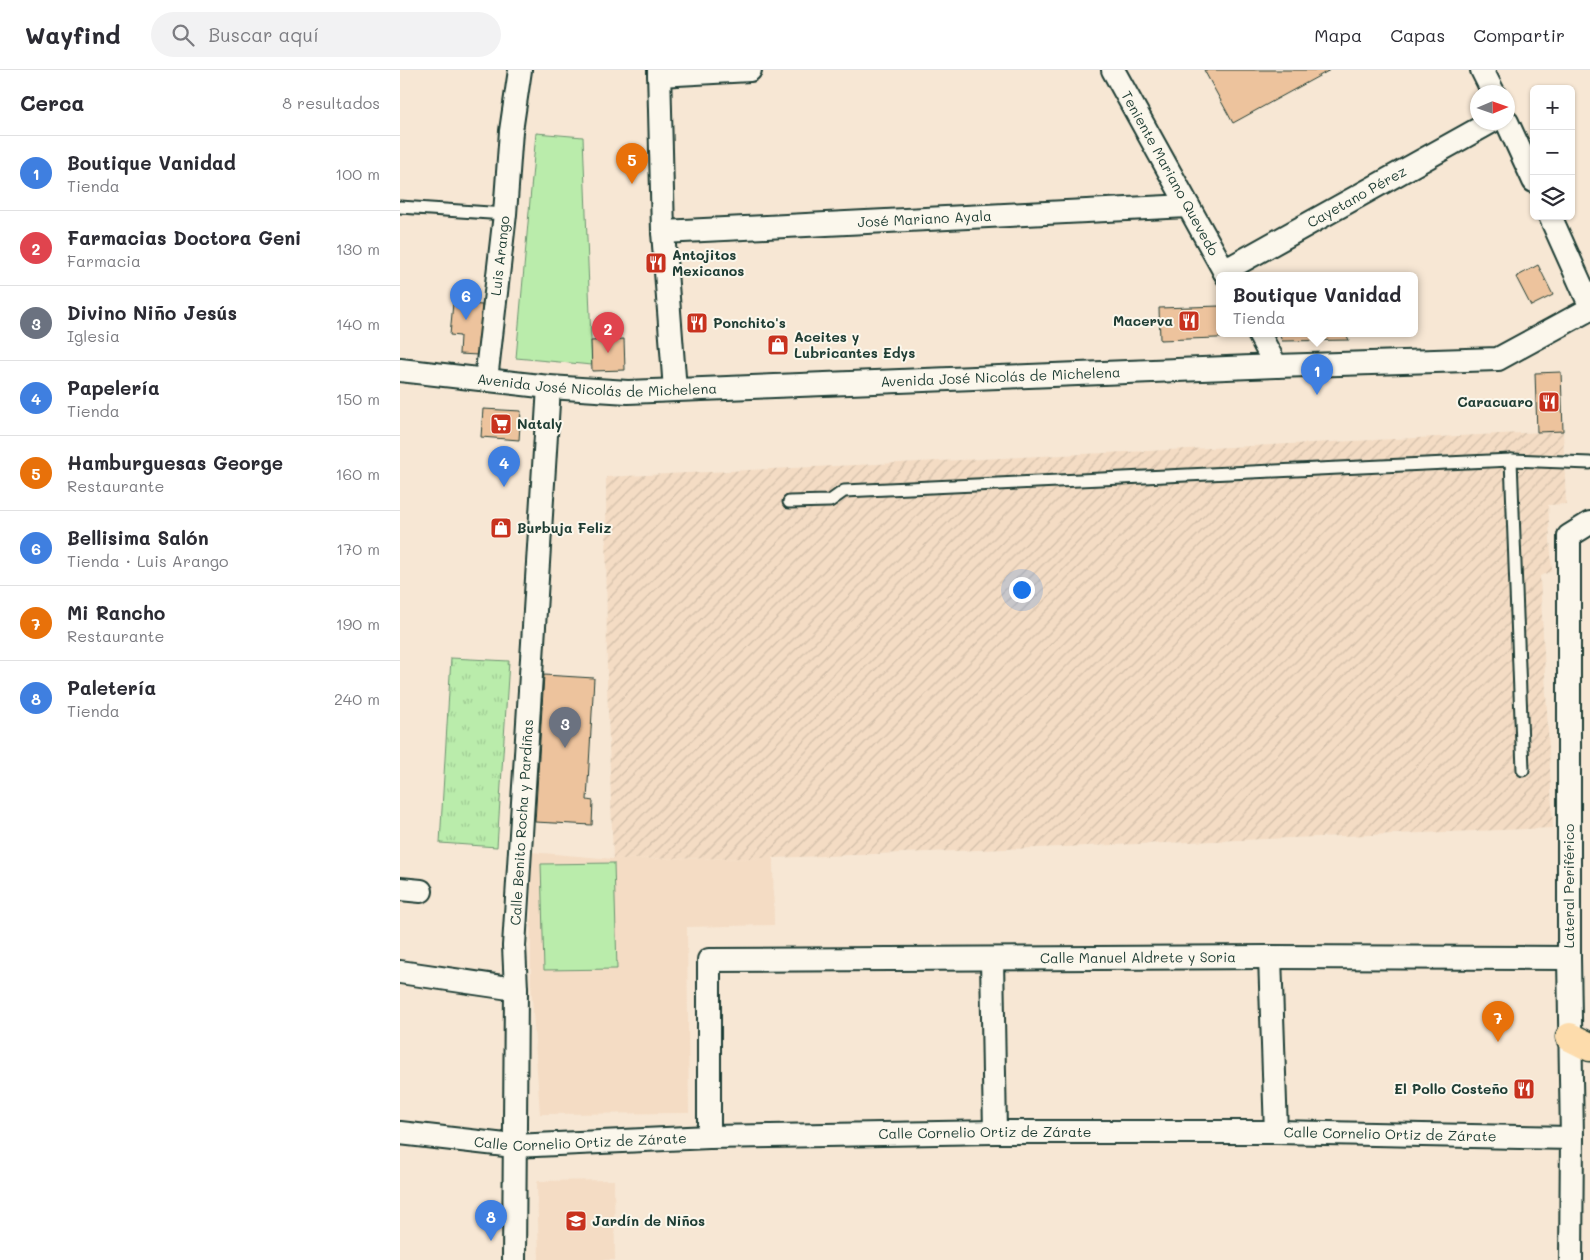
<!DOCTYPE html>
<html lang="es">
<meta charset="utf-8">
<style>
body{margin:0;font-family:Mali,sans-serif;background:#f2f2f3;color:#2b2b33}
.controls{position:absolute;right:15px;top:15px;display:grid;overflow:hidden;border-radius:8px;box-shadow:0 1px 4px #0004}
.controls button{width:45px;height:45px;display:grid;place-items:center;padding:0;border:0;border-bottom:1px solid #e1e1e2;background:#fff;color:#2b2b33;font:25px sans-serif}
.compass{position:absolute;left:1070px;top:15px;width:45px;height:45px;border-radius:50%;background:#fff;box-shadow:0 1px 4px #0004;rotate:88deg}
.you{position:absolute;left:621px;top:519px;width:18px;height:18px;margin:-12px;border:4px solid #fff;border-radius:50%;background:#1a73e8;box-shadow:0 0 0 8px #1a73e833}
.badge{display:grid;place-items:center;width:32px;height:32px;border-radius:50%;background:#0b8043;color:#fff;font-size:16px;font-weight:700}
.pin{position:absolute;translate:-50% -41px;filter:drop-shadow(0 1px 2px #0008)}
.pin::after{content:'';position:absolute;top:26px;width:18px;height:15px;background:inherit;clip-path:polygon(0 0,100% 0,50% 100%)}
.popup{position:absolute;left:816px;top:202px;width:202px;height:65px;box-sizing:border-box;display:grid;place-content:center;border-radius:8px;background:#fff;filter:drop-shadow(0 1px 4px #0005);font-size:16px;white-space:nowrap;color:#7c7c81}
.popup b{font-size:19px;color:#2b2b33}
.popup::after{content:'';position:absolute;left:50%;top:100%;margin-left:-10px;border:10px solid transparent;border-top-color:#fff}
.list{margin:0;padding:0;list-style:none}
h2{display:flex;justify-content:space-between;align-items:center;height:65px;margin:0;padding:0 20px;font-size:21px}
h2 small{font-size:16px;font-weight:400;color:#7c7c81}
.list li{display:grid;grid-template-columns:32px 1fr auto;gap:15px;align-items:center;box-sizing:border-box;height:75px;padding:0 20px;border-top:1px solid #e1e1e2}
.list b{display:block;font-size:19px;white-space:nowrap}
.list p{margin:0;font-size:16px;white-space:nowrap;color:#7c7c81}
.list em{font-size:16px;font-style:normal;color:#7c7c81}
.icon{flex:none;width:28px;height:28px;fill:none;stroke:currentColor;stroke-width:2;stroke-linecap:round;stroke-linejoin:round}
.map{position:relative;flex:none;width:1190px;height:1190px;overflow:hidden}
header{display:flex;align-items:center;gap:30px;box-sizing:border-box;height:70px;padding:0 25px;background:#fff;border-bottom:1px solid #e1e1e2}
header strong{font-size:24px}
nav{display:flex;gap:28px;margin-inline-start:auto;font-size:18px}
.search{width:350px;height:45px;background:#f2f2f3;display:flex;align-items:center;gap:12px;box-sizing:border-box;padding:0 18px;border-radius:28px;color:#7c7c81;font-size:19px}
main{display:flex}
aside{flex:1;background:#fff}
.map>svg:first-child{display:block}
.built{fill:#f4dcc4}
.industrial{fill:url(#industrial-furrows)}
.grass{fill:url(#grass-tufts);stroke:#6c9470}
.park{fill:#baecab;stroke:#6c9470}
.building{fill:#edc39d;stroke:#1f3d34}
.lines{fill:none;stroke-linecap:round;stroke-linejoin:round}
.lane-casing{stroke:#1f3d34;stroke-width:15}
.street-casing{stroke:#1f3d34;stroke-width:26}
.highway-casing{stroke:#1f3d34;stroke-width:31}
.lane{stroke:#fbf7ec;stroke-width:11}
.street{stroke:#fbf7ec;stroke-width:22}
.highway{stroke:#fddcac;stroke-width:28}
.labels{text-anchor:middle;stroke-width:4;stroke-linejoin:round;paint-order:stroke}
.street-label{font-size:14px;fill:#1f3d34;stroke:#fbf7ec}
.poi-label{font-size:14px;font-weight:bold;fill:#1f3d34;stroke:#fbf7ec;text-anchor:start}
</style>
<header>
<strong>Wayfind</strong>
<div class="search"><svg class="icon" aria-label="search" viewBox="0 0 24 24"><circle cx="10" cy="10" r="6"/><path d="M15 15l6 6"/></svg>Buscar aquí</div>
<nav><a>Mapa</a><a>Capas</a><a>Compartir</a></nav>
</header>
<main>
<aside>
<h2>Cerca<small>8 resultados</small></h2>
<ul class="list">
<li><span class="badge" style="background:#3f7fe0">1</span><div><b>Boutique Vanidad</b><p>Tienda</p></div><em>100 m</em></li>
<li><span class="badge" style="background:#e0444e">2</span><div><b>Farmacias Doctora Geni</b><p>Farmacia</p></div><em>130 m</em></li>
<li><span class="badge" style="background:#6b7280">3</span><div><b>Divino Niño Jesús</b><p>Iglesia</p></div><em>140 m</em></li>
<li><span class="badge" style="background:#3f7fe0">4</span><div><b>Papelería</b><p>Tienda</p></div><em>150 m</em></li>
<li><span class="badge" style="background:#e8710a">5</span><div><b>Hamburguesas George</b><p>Restaurante</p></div><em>160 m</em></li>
<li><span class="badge" style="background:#3f7fe0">6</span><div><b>Bellisima Salón</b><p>Tienda · Luis Arango</p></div><em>170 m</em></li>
<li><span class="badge" style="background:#e8710a">7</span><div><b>Mi Rancho</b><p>Restaurante</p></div><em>190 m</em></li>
<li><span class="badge" style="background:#3f7fe0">8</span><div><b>Paletería</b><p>Tienda</p></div><em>240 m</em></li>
</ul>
</aside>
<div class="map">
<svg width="1190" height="1190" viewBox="0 0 1190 1190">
<defs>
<pattern id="industrial-furrows" width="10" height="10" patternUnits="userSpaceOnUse" patternTransform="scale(1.25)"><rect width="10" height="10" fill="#f4dcc4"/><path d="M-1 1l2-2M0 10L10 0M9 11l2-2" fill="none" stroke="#d1bea9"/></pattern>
<pattern id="grass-tufts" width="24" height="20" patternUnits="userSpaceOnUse" patternTransform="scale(1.25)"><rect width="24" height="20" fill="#baecab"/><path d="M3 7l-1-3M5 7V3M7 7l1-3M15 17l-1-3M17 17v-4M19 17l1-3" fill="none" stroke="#9fcb94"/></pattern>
</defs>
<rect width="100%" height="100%" fill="#f7e7d4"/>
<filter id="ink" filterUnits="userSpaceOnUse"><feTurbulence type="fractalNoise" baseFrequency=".02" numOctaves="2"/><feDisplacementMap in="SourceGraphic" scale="10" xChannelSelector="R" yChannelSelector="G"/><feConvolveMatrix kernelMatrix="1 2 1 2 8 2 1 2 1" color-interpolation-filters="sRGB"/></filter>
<g filter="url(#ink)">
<g class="built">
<polygon points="131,782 213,789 373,788 374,855 287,857 289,1043 140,1044 131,913"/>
<polygon points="214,1110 215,1190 139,1190 137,1111"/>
</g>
<polygon class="industrial" points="1163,361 1166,434 1148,435 1152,501 1140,506 1153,758 373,788 213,789 207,613 206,407"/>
<polygon class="grass" points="51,588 109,591 97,777 40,773"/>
<g class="park">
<polygon points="136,63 183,67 192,295 116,288"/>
<polygon points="214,793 217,899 144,900 141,794"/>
</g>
<g class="building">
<polygon points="804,0 930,0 833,53"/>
<polygon points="1138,195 1153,225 1131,236 1116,207"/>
<polygon points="53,233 82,235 78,285 59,284 60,266 50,265"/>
<polygon points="820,236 820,264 842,264 844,267 760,270 759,238"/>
<polygon points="879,264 946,264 949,270 882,271"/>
<polygon points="224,269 225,300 192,301 191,271"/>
<polygon points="1161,302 1163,361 1137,362 1135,303"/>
<polygon points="83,339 121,341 119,370 81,367"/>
<polygon points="144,605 194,608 187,730 193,731 192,755 135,752"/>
</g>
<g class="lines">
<g class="lane-casing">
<g id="lane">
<polyline points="0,137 105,144"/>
<polyline points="1111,390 1123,700"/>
<polyline points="389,432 430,431 444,421 1111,390 1190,393"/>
</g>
</g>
<g class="street-casing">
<g id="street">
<polyline points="259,0 263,162 275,320"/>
<path id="s1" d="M713 0 827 206"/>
<polyline points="1082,0 1093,22"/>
<polyline points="259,5 350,0"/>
<polyline points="1107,52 1134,111"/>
<polyline points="1150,146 1190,235"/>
<path id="s2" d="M263 162 788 136"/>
<path id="s3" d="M824 201 1091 52"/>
<polyline points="859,264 876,296"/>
<path id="s4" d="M0 300 149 317 228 322 876 296 1098 289 1190 239"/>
<path id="s5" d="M86 310 105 144 111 61 120 0"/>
<polyline points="0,819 21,821"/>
<polyline points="870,887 876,1062"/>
<polyline points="592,889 595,1062"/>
<polyline points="0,902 116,919"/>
<path id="s6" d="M0 1063 114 1076 309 1067 595 1062H876L1172 1068"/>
<path id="s7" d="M309 1067V890L870 887 1169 888"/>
<path id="s8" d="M114 1190 116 919 114 876 149 317"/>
<polyline points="1171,1190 1172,1068 1169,888 1169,466 1190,453"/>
</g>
</g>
<g class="highway-casing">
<polyline id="highway" points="1170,967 1190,977"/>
</g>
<use href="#lane" class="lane"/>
<use href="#street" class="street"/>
<use href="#highway" class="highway"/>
</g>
</g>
<defs>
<g id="restaurant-square" transform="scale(1.125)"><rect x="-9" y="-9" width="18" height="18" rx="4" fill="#c8321e" stroke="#fbf7ec"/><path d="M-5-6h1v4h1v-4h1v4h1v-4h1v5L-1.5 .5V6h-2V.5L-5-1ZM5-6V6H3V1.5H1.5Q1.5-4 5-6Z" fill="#fff"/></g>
<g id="shop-square" transform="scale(1.125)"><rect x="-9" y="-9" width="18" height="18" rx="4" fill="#c8321e" stroke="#fbf7ec"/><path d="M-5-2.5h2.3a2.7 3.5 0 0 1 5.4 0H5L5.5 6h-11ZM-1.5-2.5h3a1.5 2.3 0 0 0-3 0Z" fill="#fff"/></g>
<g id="supermarket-square" transform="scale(1.125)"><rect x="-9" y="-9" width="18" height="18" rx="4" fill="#c8321e" stroke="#fbf7ec"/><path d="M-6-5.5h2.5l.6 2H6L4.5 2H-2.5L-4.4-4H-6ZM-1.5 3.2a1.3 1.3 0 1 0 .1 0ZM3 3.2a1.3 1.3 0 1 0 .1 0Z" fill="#fff"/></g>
<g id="school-square" transform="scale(1.125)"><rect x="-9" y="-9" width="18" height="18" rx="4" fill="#c8321e" stroke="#fbf7ec"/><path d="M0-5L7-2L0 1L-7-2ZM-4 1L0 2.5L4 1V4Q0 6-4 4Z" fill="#fff"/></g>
</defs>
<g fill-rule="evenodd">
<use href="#restaurant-square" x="256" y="193"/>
<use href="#restaurant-square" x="789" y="251"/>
<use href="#restaurant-square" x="297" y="253"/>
<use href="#shop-square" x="378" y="275"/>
<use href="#restaurant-square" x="1149" y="332"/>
<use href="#supermarket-square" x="101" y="354"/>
<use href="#shop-square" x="101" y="458"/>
<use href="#restaurant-square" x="1124" y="1019"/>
<use href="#school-square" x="176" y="1151"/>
</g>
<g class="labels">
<g class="street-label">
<text dy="5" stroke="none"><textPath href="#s1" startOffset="118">Teniente Mariano Quevedo</textPath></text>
<text dy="5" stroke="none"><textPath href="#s3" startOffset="152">Cayetano Pérez</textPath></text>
<text dy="5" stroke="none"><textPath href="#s2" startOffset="262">José Mariano Ayala</textPath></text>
<text dy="5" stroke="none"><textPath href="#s5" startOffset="125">Luis Arango</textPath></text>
<text dy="5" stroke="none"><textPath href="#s4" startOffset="602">Avenida José Nicolás de Michelena</textPath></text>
<text dy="5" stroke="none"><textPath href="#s4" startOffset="198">Avenida José Nicolás de Michelena</textPath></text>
<text dy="5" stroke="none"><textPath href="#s8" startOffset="438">Calle Benito Rocha y Pardiñas</textPath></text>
<text transform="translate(1169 816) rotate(-90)" y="5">Lateral Periférico</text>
<text dy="5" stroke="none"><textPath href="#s7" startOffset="606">Calle Manuel Aldrete y Soria</textPath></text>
<text dy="5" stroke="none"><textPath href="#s6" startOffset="586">Calle Cornelio Ortiz de Zárate</textPath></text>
<text dy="5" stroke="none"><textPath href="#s6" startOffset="991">Calle Cornelio Ortiz de Zárate</textPath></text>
<text dy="5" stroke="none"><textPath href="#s6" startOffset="181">Calle Cornelio Ortiz de Zárate</textPath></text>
</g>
<g class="poi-label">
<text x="272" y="190">Antojitos<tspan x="272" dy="16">Mexicanos</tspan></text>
<text x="773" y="256" text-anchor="end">Macerva</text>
<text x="313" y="258">Ponchito's</text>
<text x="394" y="272">Aceites y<tspan x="394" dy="16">Lubricantes Edys</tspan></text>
<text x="1133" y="337" text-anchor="end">Caracuaro</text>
<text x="117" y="359">Nataly</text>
<text x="117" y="463">Burbuja Feliz</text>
<text x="1108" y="1024" text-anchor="end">El Pollo Costeño</text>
<text x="192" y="1156">Jardín de Niños</text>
</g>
</g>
</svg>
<div class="controls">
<button>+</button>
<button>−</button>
<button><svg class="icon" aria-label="layers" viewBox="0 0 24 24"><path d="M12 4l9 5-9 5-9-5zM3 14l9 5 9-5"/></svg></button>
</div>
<svg class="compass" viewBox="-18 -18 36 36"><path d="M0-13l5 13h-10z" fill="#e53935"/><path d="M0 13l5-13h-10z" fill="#7c7c81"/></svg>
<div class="you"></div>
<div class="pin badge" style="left:917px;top:325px;background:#3f7fe0">1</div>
<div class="popup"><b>Boutique Vanidad</b>Tienda</div>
<div class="pin badge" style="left:208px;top:283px;background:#e0444e">2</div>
<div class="pin badge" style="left:165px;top:678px;background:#6b7280">3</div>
<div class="pin badge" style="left:104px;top:417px;background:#3f7fe0">4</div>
<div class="pin badge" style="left:232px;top:114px;background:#e8710a">5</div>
<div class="pin badge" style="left:66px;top:250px;background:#3f7fe0">6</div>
<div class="pin badge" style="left:1098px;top:972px;background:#e8710a">7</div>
<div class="pin badge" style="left:91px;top:1171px;background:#3f7fe0">8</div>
</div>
</main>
